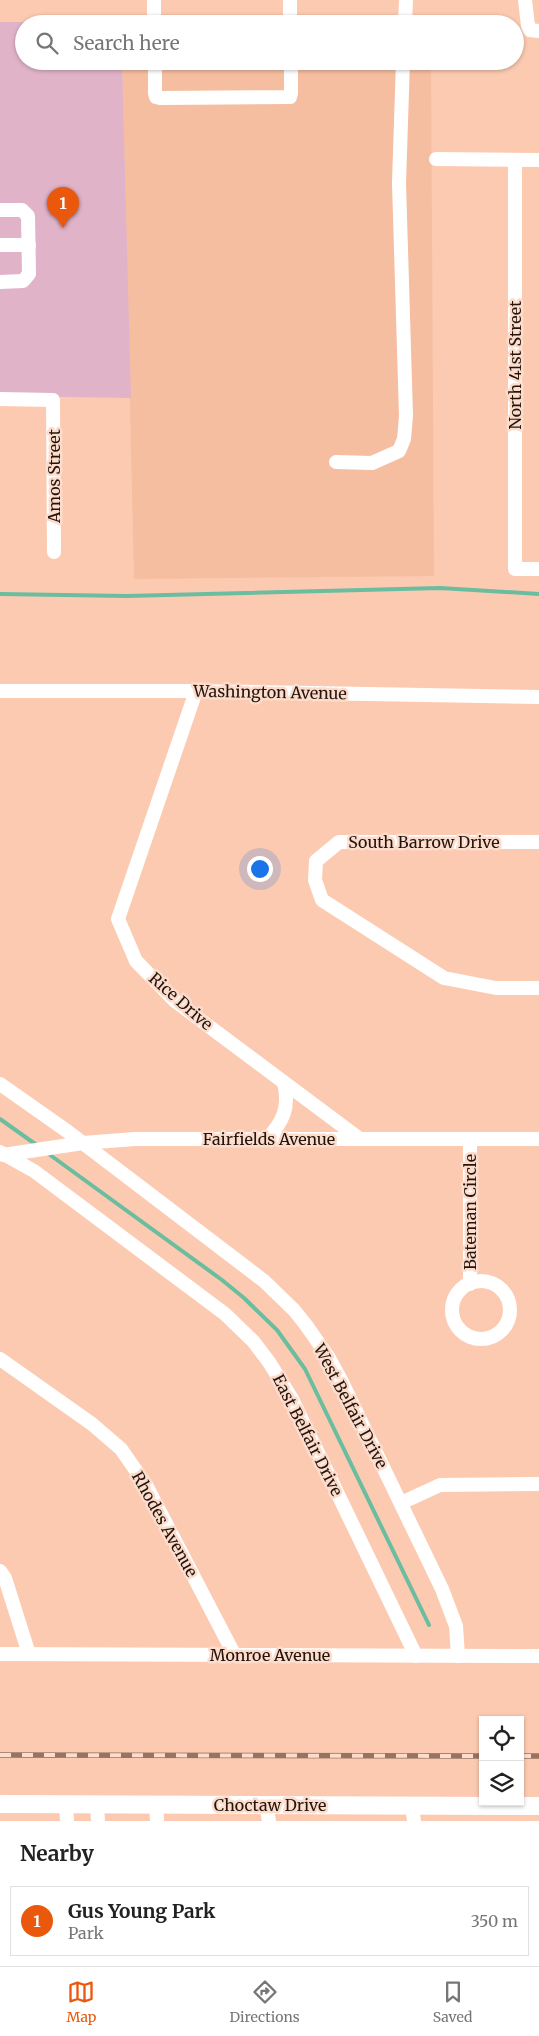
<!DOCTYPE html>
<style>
body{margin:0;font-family:Merriweather,serif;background:#f2f2f2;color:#222}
.controls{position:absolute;right:15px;bottom:15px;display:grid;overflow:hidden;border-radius:0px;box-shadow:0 1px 4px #0004}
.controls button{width:45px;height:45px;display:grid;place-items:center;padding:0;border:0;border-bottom:1px solid #e0e0e0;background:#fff;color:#222;font:25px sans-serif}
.you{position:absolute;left:259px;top:868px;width:18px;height:18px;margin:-12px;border:4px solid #fff;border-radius:50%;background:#1a73e8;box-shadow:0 0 0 8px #1a73e833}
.badge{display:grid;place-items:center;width:32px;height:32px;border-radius:50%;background:#ea580c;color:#fff;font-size:16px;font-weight:700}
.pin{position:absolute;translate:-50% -41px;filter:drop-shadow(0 1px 2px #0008)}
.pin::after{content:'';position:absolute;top:26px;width:18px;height:15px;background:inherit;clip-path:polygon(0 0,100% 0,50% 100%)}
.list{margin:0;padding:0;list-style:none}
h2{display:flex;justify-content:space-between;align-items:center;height:65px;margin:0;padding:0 20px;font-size:21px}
h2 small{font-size:16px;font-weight:400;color:#767676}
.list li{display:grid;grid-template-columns:32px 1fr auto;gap:15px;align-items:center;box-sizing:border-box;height:70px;margin:0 10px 10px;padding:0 10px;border:1px solid #e0e0e0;border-radius:0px}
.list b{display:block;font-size:19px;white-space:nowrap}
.list p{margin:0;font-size:16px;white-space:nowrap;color:#767676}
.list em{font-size:16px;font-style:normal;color:#767676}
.icon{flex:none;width:28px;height:28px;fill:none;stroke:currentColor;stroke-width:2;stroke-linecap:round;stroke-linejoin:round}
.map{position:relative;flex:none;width:539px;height:1821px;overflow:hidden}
.search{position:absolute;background:#fff;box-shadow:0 1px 4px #0004;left:15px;right:15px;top:15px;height:55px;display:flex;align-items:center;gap:12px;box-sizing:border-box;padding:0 18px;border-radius:28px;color:#767676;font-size:19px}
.sheet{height:145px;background:#fff}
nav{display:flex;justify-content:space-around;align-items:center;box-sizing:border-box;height:70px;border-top:1px solid #e0e0e0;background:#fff;font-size:14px;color:#767676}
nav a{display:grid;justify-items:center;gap:2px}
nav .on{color:#ea580c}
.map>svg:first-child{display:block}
.built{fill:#f6bea0}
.green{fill:#e1b3c9}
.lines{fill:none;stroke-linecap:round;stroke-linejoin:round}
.stream{stroke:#6abd9f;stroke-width:4}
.minor{stroke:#fff;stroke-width:14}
.major{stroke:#fff;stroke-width:18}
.rail-casing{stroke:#977462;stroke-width:5.5}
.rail{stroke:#fbdccd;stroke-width:4;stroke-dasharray:11;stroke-linecap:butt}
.labels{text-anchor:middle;stroke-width:5;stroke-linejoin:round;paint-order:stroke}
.street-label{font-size:16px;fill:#241309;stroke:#fbdccd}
</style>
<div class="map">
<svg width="539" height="1821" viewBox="0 0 539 1821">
<rect width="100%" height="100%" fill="#fccab1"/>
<polygon class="built" points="122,61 431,61 434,576 134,579"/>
<polygon class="green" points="0,22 121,22 121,24 24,24 24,61 122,61 131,398 0,396"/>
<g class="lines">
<g class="stream">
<polyline points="0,594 127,596 440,588 539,594"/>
<polyline points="0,1119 38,1146"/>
<polyline points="46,1152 222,1280 244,1298 277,1330 305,1369 429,1625"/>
</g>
<g class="minor">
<polyline points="154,0 154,24"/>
<polyline points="290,0 290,24"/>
<polyline points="525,0 528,26 530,30 539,31"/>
<polyline points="405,24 406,0"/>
<polyline points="155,61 155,93 156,97 160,98 290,97 291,93 291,61"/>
<polyline points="436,159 539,160"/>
<polyline points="515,161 515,569 539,569"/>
<polyline points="0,210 22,210 28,216 29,274 23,281 0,282"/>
<polyline points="0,245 29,245"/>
<polyline points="0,399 53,400 54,552"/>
<polyline points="336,462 372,463 399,451 404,439 406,416 399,183 403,61"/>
<polyline points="0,691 196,691 539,697"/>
<polyline points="196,691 118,919 136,961 175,1001 360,1139"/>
<polyline points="539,842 339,842 316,861 315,880 322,900 444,978 496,988 539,988"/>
<polyline points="0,1084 67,1131 264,1281 294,1310 306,1325 329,1358 341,1380 442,1589 456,1626 458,1656"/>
<path d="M267 1139C283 1122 290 1107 284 1083"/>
<polyline points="470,1139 470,1284"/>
<polyline points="0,1152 34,1171 225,1314 253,1341 269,1362 292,1399 416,1656"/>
<polyline points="3,1155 83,1143 135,1139 539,1139"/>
<circle cx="481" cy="1310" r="29"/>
<polyline points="0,1359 92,1424 121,1449 146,1485 234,1654"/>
<polyline points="401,1503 440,1485 539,1484"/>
<polyline points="0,1571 5,1578 29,1654"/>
<polyline points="0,1654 539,1656"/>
<polyline points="66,1804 67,1821"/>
<polyline points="97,1804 98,1821"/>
<polyline points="156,1804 157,1821"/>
<polyline points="266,1805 269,1821"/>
<polyline points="412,1805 414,1821"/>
</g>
<polyline class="major" points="0,1804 539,1806"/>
<g class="rail-casing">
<g id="rail">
<polyline points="0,1755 483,1756"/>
<polyline points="520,1756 539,1756"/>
</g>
</g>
<use href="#rail" class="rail"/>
</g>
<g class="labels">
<g class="street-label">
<text transform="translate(515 365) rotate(-90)" y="6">North 41st Street</text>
<text transform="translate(54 476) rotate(-90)" y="6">Amos Street</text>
<text transform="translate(270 692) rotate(1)" y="6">Washington Avenue</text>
<text x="424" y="848">South Barrow Drive</text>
<text transform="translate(181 1001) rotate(41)" y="6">Rice Drive</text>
<text x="269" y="1145">Fairfields Avenue</text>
<text transform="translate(470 1212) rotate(-90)" y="6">Bateman Circle</text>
<text transform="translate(351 1406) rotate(62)" y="6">West Belfair Drive</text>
<text transform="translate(308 1435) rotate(63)" y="6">East Belfair Drive</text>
<text transform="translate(165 1524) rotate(61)" y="6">Rhodes Avenue</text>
<text x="270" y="1661">Monroe Avenue</text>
<text x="270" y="1811">Choctaw Drive</text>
</g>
</g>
</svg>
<div class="controls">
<button><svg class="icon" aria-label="locate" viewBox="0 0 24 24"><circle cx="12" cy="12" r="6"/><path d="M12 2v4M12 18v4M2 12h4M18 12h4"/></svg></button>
<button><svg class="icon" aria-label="layers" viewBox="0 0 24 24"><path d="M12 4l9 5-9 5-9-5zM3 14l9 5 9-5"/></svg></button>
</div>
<div class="you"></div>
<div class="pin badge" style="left:63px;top:228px">1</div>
<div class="search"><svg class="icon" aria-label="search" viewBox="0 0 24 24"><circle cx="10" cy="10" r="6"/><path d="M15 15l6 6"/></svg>Search here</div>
</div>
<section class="sheet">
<h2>Nearby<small></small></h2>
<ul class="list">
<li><span class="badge">1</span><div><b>Gus Young Park</b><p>Park</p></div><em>350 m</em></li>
</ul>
</section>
<nav>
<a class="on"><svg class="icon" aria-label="map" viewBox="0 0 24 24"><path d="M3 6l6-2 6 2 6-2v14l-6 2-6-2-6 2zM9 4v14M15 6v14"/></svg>Map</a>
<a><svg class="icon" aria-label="directions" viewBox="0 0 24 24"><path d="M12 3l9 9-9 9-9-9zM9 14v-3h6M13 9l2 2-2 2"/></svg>Directions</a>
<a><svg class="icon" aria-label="saved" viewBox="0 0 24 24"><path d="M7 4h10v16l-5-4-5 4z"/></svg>Saved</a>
</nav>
